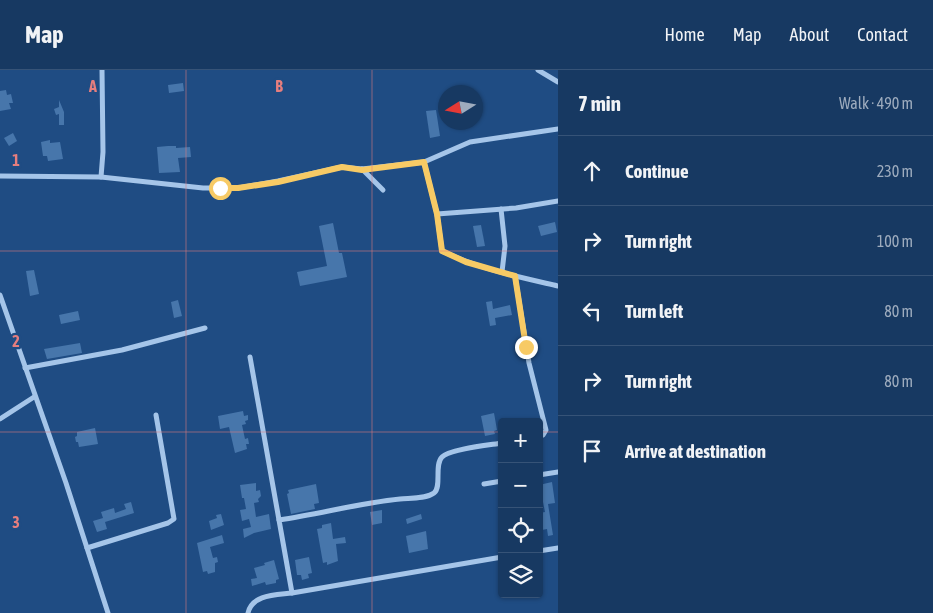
<!DOCTYPE html>
<meta charset="utf-8">
<style>
body{margin:0;font-family:"Asap Condensed",sans-serif;background:#24446b;color:#f1f3f6}
.controls{position:absolute;right:15px;bottom:15px;display:grid;overflow:hidden;border-radius:5px;box-shadow:0 1px 4px #0004}
.controls button{width:45px;height:45px;display:grid;place-items:center;padding:0;border:0;border-bottom:1px solid #365377;background:#173962;color:#f1f3f6;font:25px sans-serif}
.compass{position:absolute;left:438px;top:15px;width:45px;height:45px;border-radius:50%;background:#173962;box-shadow:0 1px 4px #0004;rotate:259deg}
.stop{position:absolute;width:15px;height:15px;margin:-11px;border:4px solid #f7ca65;border-radius:50%;background:#fff}
.stop.end{background:#f7ca65;border-color:#fff;box-shadow:0 1px 5px #0008}
.list{margin:0;padding:0;list-style:none}
h2{display:flex;justify-content:space-between;align-items:center;height:65px;margin:0;padding:0 20px;font-size:21px}
h2 small{font-size:16px;font-weight:400;color:#9eacbe}
.list li{display:grid;grid-template-columns:32px 1fr auto;gap:15px;align-items:center;box-sizing:border-box;height:70px;padding:0 20px;border-top:1px solid #365377}
.list b{display:block;font-size:19px;white-space:nowrap}
.list em{font-size:16px;font-style:normal;color:#9eacbe}
.icon{flex:none;width:28px;height:28px;fill:none;stroke:currentColor;stroke-width:2;stroke-linecap:round;stroke-linejoin:round}
.map{position:relative;flex:none;width:558px;height:543px;overflow:hidden}
header{display:flex;align-items:center;gap:30px;box-sizing:border-box;height:70px;padding:0 25px;background:#173962;border-bottom:1px solid #365377}
header strong{font-size:24px}
nav{display:flex;gap:28px;margin-inline-start:auto;font-size:18px}
main{display:flex}
aside{flex:1;background:#173962}
.map>svg:first-child{display:block}
.building{fill:#4776ab}
.lines{fill:none;stroke-linecap:round;stroke-linejoin:round}
.street{stroke:#a5c5e9;stroke-width:5}
.route{stroke:#f7ca65;stroke-width:6}
.grid{fill:none;stroke:#e67e7e;stroke-width:1;stroke-opacity:0.55}
.grid-label{font-size:16px;text-anchor:middle;font-weight:bold;fill:#e67e7e;stroke:#1f4c83;stroke-width:4.5;stroke-linejoin:round;paint-order:stroke}
</style>
<header>
<strong>Map</strong>
<nav><a>Home</a><a>Map</a><a>About</a><a>Contact</a></nav>
</header>
<main>
<div class="map">
<svg width="558" height="543" viewBox="0 0 558 543">
<rect width="100%" height="100%" fill="#1f4c83"/>
<g class="building">
<polygon points="183,13 184,21 169,23 168,15"/>
<polygon points="6,20 7,25 11,24 13,33 9,33 11,39 0,41 0,21"/>
<polygon points="59,30 64,42 64,55 59,55 59,44 56,45 54,39 59,37"/>
<polygon points="436,40 440,66 430,68 426,41"/>
<polygon points="13,63 17,71 9,76 4,68"/>
<polygon points="50,70 50,73 60,72 63,89 48,91 47,86 43,86 41,72"/>
<polygon points="168,76 176,76 176,78 190,77 191,87 178,88 180,102 159,103 157,77"/>
<polygon points="555,152 557,162 541,166 538,156"/>
<polygon points="333,153 339,183 342,183 347,207 300,216 297,202 327,196 319,156"/>
<polygon points="481,155 485,176 477,177 473,156"/>
<polygon points="34,200 39,224 30,226 26,201"/>
<polygon points="178,230 182,246 174,248 171,232"/>
<polygon points="492,231 493,239 510,235 512,245 495,248 496,255 490,256 486,232"/>
<polygon points="78,241 80,250 61,254 59,245"/>
<polygon points="80,273 82,283 47,289 44,279"/>
<polygon points="243,341 244,346 248,345 248,350 245,351 246,354 242,355 245,369 248,368 249,374 246,374 247,379 235,383 229,357 220,359 218,346"/>
<polygon points="494,343 497,360 494,361 495,364 485,366 481,346"/>
<polygon points="95,358 98,374 79,377 78,372 76,372 75,367 77,366 77,362"/>
<polygon points="552,412 555,433 548,434 553,465 548,466 547,459 542,460 539,443 545,442 543,432 540,432 539,429 539,415"/>
<polygon points="256,413 256,421 260,420 261,426 258,429 259,432 254,433 256,447 269,444 271,459 254,463 244,468 243,459 251,457 249,449 242,451 240,440 246,439 244,428 242,428 240,415"/>
<polygon points="316,414 319,433 314,434 315,439 291,444 287,424 289,423 288,420"/>
<polygon points="131,432 134,443 105,452 107,459 97,462 93,451 103,448 101,442 114,438 115,443 126,439 124,434"/>
<polygon points="382,440 382,453 372,455 370,442"/>
<polygon points="221,444 224,455 211,460 209,451 217,448 216,445"/>
<polygon points="421,444 422,449 407,454 406,449"/>
<polygon points="331,453 333,469 345,467 346,473 336,474 338,491 327,495 327,492 323,493 317,459 322,458 322,455"/>
<polygon points="426,461 428,479 409,483 406,466"/>
<polygon points="222,465 224,473 210,477 213,488 217,487 218,492 215,493 215,502 208,504 207,501 203,502 197,473"/>
<polygon points="309,487 312,503 308,504 309,508 302,510 301,505 297,505 295,490"/>
<polygon points="274,490 279,509 276,510 276,513 266,515 265,512 252,516 251,509 257,508 254,498 265,495 264,493"/>
</g>
<g class="lines">
<g class="street">
<polyline points="538,0 558,12"/>
<path d="M424 92 437 144 442 181C479 199 519 207 558 216"/>
<polyline points="362,99 383,120"/>
<polyline points="0,106 101,107 203,118 238,118 278,111 342,97 362,99 424,92 470,72 558,59"/>
<polyline points="101,107 103,82 102,0"/>
<polyline points="501,139 505,176 502,202"/>
<polyline points="437,144 516,138 558,131"/>
<polyline points="515,206 529,293 546,360 543,365 539,366"/>
<polyline points="0,225 66,413 108,543"/>
<polyline points="250,287 279,450"/>
<polyline points="25,298 122,280 205,258"/>
<polyline points="0,349 34,327"/>
<polyline points="539,405 558,402"/>
<polyline points="484,414 502,411"/>
<polyline points="87,478 168,453 174,449 156,345"/>
<polyline points="539,481 558,478"/>
<path d="M292 523 279 450C320 444 360 433 400 429 410 428 426 429 434 423 442 417 434 395 442 387 449 379 490 375 502 373"/>
<path d="M248 543C252 524 277 525 292 523L502 487"/>
</g>
</g>
<g class="lines">
<polyline class="route" points="220,118 238,118 278,112 342,97 362,100 424,92 437,144 442,181 466,192 515,206 526,277"/>
</g>
<path class="grid" d="M186 0V543M372 0V543M0 181H558M0 362H502M539 362H558"/>
<g class="grid-label">
<text x="93" y="22">A</text>
<text x="279" y="22">B</text>
<text x="16" y="96">1</text>
<text x="16" y="277">2</text>
<text x="16" y="458">3</text>
</g>
</svg>
<div class="controls">
<button>+</button>
<button>−</button>
<button><svg class="icon" aria-label="locate" viewBox="0 0 24 24"><circle cx="12" cy="12" r="6"/><path d="M12 2v4M12 18v4M2 12h4M18 12h4"/></svg></button>
<button><svg class="icon" aria-label="layers" viewBox="0 0 24 24"><path d="M12 4l9 5-9 5-9-5zM3 14l9 5 9-5"/></svg></button>
</div>
<svg class="compass" viewBox="-18 -18 36 36"><path d="M0-13l5 13h-10z" fill="#e53935"/><path d="M0 13l5-13h-10z" fill="#9eacbe"/></svg>
<div class="stop" style="left:220px;top:118px"></div>
<div class="stop end" style="left:526px;top:277px"></div>
</div>
<aside>
<h2>7 min<small>Walk · 490 m</small></h2>
<ul class="list">
<li><svg class="icon" aria-label="ahead" viewBox="0 0 24 24"><path d="M12 20V5M6 11l6-6 6 6"/></svg><div><b>Continue</b></div><em>230 m</em></li>
<li><svg class="icon" aria-label="right" viewBox="0 0 24 24"><path d="M7 20v-9h11M14 6l5 5-5 5"/></svg><div><b>Turn right</b></div><em>100 m</em></li>
<li><svg class="icon" aria-label="left" viewBox="0 0 24 24"><path d="M17 20v-9H6M10 6l-5 5 5 5"/></svg><div><b>Turn left</b></div><em>80 m</em></li>
<li><svg class="icon" aria-label="right" viewBox="0 0 24 24"><path d="M7 20v-9h11M14 6l5 5-5 5"/></svg><div><b>Turn right</b></div><em>80 m</em></li>
<li><svg class="icon" aria-label="arrive" viewBox="0 0 24 24"><path d="M6 21V4h12l-3 4 3 4H6"/></svg><div><b>Arrive at destination</b></div></li>
</ul>
</aside>
</main>
